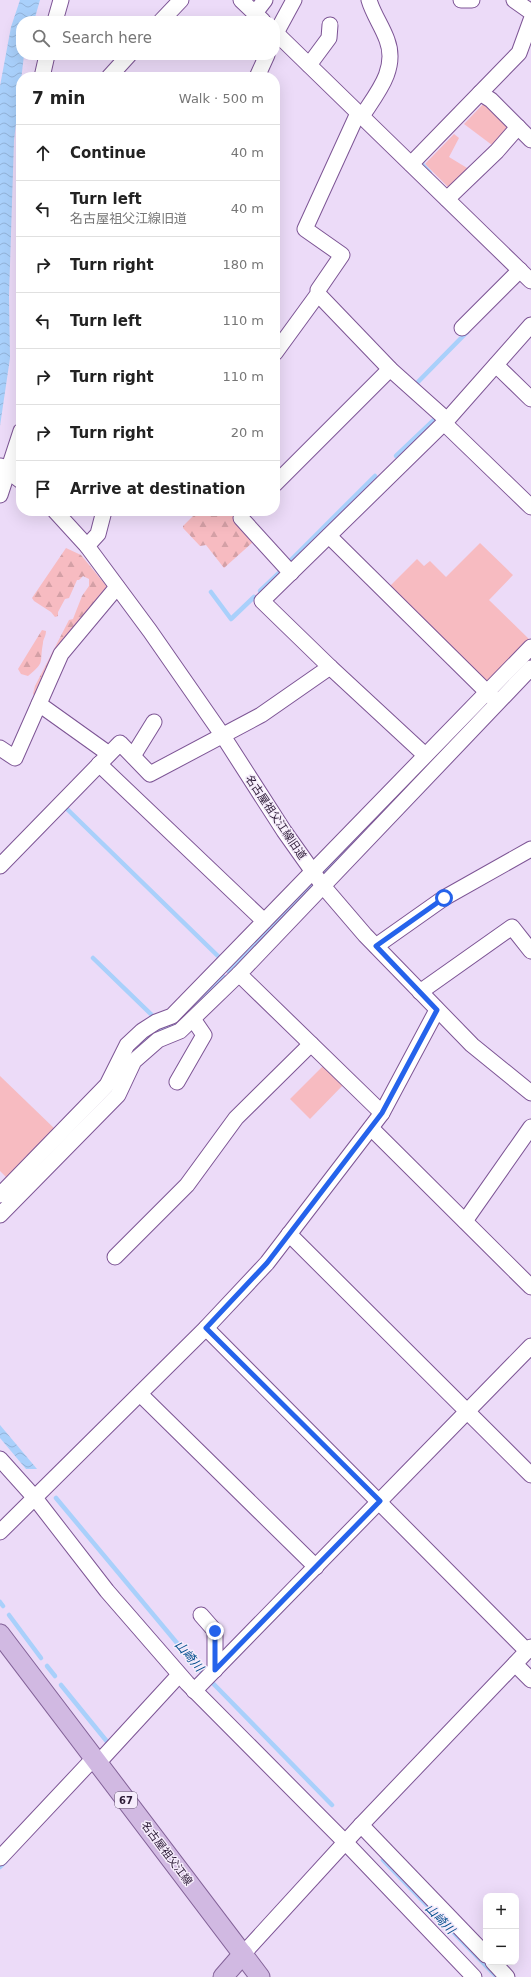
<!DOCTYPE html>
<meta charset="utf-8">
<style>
body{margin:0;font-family:"DejaVu Sans","Noto Sans JP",sans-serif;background:#f6f6f6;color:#222}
.controls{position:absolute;right:12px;bottom:12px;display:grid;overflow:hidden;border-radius:8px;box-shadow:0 4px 16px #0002}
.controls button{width:36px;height:36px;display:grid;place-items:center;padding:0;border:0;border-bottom:1px solid #e0e0e0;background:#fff;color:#222;font:20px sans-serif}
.stop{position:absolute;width:12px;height:12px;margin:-9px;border:3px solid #2563eb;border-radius:50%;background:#fff}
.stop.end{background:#2563eb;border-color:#fff;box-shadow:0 1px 4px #0008}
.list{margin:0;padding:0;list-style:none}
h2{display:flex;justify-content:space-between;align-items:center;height:52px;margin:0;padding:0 16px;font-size:17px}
h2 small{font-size:13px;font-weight:400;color:#767676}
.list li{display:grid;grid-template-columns:26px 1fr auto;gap:12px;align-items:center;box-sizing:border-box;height:56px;padding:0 16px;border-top:1px solid #e0e0e0}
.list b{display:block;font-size:15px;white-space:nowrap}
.list p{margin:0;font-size:13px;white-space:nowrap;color:#767676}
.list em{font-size:13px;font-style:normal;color:#767676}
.icon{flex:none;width:22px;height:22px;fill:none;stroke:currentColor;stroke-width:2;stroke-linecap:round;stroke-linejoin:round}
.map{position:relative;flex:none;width:531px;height:1977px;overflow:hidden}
.search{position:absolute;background:#fff;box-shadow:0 4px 16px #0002;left:16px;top:16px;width:264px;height:44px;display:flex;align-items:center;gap:10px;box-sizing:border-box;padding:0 14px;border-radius:16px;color:#767676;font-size:15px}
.panel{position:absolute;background:#fff;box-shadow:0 4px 16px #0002;left:16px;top:72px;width:264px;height:444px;border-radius:16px}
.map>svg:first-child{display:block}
.grass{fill:#f7bbc1}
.forest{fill:url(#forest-firs)}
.water{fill:url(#water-waves)}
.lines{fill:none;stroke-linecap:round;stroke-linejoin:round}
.stream{stroke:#a9d0fb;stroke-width:4.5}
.minor-casing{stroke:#7d5595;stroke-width:17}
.major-casing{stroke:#836298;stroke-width:21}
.minor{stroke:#fff;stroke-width:15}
.major{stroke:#d1b9e2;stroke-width:19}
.route{stroke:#2563eb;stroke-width:5}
.labels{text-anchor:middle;stroke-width:3;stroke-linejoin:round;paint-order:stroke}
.shield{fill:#f5ecfb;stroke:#675870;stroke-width:1}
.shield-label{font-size:10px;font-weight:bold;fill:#2a1934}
.street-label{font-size:11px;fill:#2a1934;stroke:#f5ecfb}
.water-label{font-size:12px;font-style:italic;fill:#014d8d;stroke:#f5ecfb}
</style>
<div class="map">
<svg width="531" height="1977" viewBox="0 0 531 1977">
<defs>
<pattern id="forest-firs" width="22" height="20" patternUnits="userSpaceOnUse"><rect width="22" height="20" fill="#f7bbc1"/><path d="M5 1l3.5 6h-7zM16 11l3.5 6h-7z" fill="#d4a0a6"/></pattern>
<pattern id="water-waves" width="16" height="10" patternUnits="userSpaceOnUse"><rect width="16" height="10" fill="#a9d0fb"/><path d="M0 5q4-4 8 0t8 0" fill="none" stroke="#92b2d8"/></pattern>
</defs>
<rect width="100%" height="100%" fill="#ecdbf8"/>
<g class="grass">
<polygon points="486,101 512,125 496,148 464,124"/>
<polygon points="454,134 459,138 449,157 472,171 449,188 425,164"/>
<polygon points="480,543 513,575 489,600 531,641 486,687 386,590 417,559 424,566 430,561 446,577"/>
<polygon points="325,1064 345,1083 310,1119 290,1099"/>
<polygon points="0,1076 57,1131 9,1180 0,1171"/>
</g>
<g class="forest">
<polygon points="198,511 229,511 253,538 253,542 224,568 206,545 200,546 183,528 183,526"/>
<polygon points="66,548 81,555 108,588 36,697 33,694 35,686 69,620 73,619 82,596 89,586 89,579 83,576 79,580 77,580 69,598 65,599 58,612 58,616 55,617 51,612 34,601 32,598"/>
<path d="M42 630 46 631C46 636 43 639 43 643 39 664 46 661 28 676L21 674 18 669Z"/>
</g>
<g class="water">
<polygon points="20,0 40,0 34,21 21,21 21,55 24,55 14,140 9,296 10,358 0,426 0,86 11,27"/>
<polygon points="0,1425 37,1469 26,1469 0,1438"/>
</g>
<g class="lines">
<g class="stream">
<polyline points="423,161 421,163 430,173"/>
<polyline points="414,386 468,331"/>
<polyline points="396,456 436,418 433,415"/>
<polyline points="289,562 375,476"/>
<polyline points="260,591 280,572"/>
<polyline points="211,592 231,619 254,597"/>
<polyline points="66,808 221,959"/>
<polyline points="325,872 417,777"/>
<polyline points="93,958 156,1019"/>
<polyline points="228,971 311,886"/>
<polyline points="128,1057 139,1043 157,1031 177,1023 223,976"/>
<polyline points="56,1498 197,1667 332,1805"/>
<polyline points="0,1602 3,1606"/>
<polyline points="9,1615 41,1658"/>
<polyline points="47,1666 55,1676"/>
<polyline points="61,1685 109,1744 110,1743"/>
<polyline points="383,1860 497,1977"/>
<polyline points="0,1867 6,1861"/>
</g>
<g class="minor-casing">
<g id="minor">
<polyline points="241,0 263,21"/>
<polyline points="461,0 472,0"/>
<polyline points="514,0 531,12"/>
<polyline points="255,13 265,0"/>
<polyline points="55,21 61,0"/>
<polyline points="161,21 181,0"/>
<polyline points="275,32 531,281"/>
<polyline points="275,35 294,0"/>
<polyline points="309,65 329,38 330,25"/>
<polyline points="42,77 47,55"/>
<polyline points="109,77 129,55"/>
<polyline points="257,77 267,55"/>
<polyline points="480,93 491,100 531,140"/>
<path d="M362 116C377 93 398 69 387 40 382 26 373 14 369 0"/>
<polyline points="411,164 519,53 531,20"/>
<polyline points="447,199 497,151 518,127"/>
<polyline points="318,294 390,369 447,420"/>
<polyline points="462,328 520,270"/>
<polyline points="275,353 318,294 318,290 342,255 305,229 358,113"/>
<polyline points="496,365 531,399"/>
<polyline points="444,423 531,507"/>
<polyline points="1,466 21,481"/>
<polyline points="275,484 390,369"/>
<polyline points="0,495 21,431"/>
<polyline points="55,511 87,546 150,631 223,736 284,831 323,886 365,935 472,1045 531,1093"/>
<polyline points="241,518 291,573"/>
<polyline points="329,536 493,698"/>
<polyline points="87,546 98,534 104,511"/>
<polyline points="330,667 425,755"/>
<polyline points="39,704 109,754"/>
<polyline points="0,748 15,758 61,654 117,587"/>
<polyline points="133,756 154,722"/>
<polyline points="99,764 264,921"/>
<polyline points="0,866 120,743 150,774 261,715 330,667 262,601 447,420 531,325"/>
<polyline points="376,946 444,898 531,849"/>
<polyline points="420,992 512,927 531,951"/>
<polyline points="177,1082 204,1035 193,1019"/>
<polyline points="382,1113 239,974 531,668"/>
<polyline points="371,1128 531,1287"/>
<polyline points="0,1195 107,1085 127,1045 142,1031 156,1022 172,1016 531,647"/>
<polyline points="0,1215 118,1095 134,1061 158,1040 180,1031 239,974"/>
<polyline points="465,1221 531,1127"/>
<polyline points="289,1234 531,1475"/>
<polyline points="115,1257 187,1185 236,1118 311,1044"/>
<polyline points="206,1328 527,1651"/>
<polyline points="140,1394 316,1567"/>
<polyline points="0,1459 35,1498 107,1591 187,1683 346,1843 474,1977"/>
<polyline points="0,1532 206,1328 267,1263 382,1113 437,1010"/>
<polyline points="201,1615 215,1631 215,1670"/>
<polyline points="515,1664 531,1680"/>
<polyline points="194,1691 531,1346"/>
<polyline points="98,1763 179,1675"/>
<polyline points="361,1825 486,1955"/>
<polyline points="0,1858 94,1758"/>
<polyline points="243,1954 361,1825 531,1647"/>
<polyline points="493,1962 507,1977"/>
</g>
</g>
<g class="major-casing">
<g id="major">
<polyline points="0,1634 260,1977"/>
<polyline points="223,1977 243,1954"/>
</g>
</g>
<use href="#minor" class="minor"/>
<use href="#major" class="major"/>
</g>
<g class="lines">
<polyline class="route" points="215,1631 215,1670 380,1501 206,1328 267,1263 382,1113 437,1010 376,946 444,898"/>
</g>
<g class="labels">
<rect class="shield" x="115" y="1792" width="22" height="16" rx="3"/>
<g class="shield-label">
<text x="126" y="1804">67</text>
</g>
<g class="street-label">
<text transform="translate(276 817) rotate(56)" y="4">名古屋祖父江線旧道</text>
<text transform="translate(167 1853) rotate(53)" y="4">名古屋祖父江線</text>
</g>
<g class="water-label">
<text transform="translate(189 1656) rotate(49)" y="4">山崎川</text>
<text transform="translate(440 1919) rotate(46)" y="4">山崎川</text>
</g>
</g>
</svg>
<div class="controls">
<button>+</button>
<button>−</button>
</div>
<div class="stop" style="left:444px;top:898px"></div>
<div class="stop end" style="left:215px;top:1631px"></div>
<div class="search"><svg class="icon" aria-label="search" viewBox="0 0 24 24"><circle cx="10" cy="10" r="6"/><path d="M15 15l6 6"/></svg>Search here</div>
<section class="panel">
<h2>7 min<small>Walk · 500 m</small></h2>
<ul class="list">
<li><svg class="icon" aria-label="ahead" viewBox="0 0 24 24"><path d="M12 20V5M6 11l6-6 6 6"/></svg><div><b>Continue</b></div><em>40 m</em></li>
<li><svg class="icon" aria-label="left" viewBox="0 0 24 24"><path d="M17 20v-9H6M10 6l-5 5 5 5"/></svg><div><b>Turn left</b><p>名古屋祖父江線旧道</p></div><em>40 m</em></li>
<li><svg class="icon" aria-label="right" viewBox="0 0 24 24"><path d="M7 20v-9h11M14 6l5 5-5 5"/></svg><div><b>Turn right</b></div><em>180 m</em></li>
<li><svg class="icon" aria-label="left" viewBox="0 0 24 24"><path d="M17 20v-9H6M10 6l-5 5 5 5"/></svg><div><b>Turn left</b></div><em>110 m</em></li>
<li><svg class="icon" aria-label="right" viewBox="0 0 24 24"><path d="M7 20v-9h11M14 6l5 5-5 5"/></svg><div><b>Turn right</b></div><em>110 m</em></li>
<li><svg class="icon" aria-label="right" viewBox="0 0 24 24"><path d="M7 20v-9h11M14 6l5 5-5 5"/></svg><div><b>Turn right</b></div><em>20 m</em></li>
<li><svg class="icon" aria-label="arrive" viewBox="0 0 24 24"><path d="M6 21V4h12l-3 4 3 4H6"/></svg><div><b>Arrive at destination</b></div></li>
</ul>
</section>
</div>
